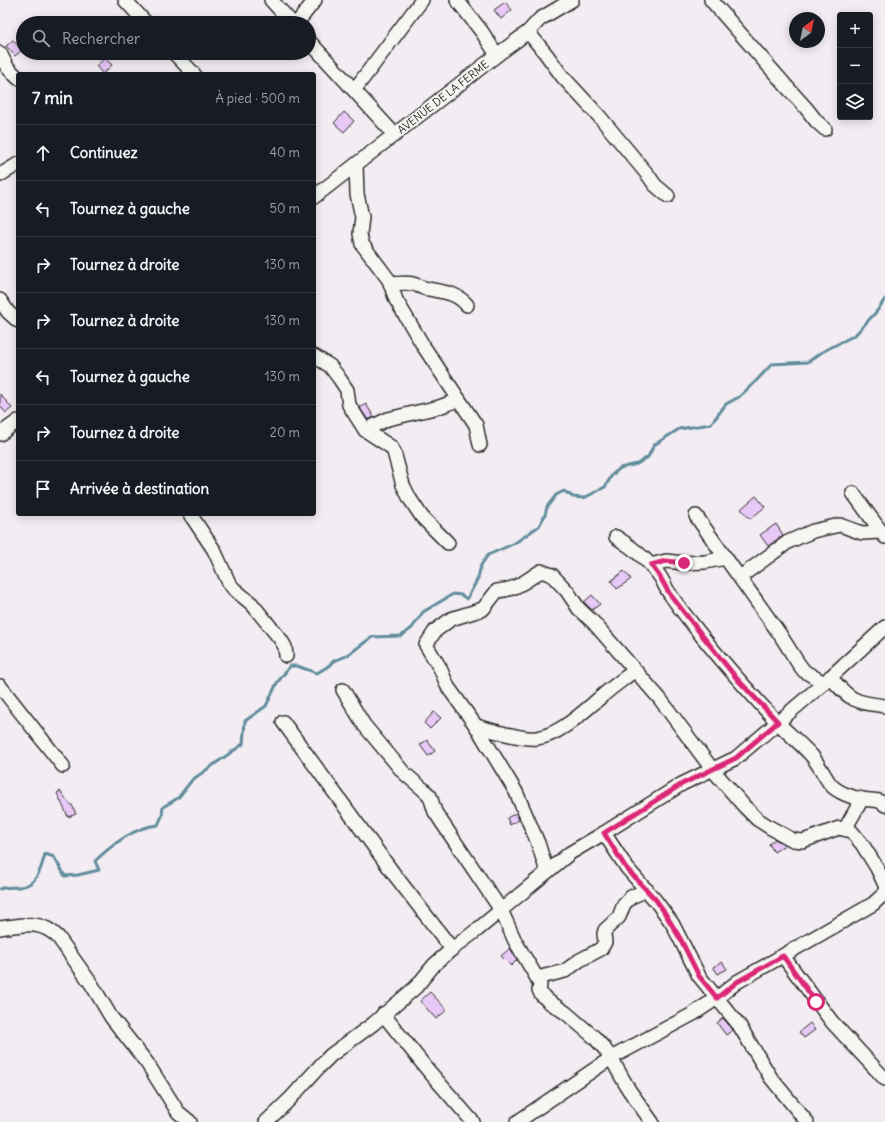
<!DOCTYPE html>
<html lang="fr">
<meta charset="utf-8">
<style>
body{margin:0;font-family:Delius,sans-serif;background:#242831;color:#f1f3f6}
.controls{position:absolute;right:12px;top:12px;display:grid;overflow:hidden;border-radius:4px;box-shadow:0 2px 10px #0003}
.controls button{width:36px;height:36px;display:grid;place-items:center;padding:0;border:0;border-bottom:1px solid #363941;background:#171b24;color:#f1f3f6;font:20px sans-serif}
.compass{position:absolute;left:789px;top:12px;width:36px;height:36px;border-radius:50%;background:#171b24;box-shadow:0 2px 10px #0003;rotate:33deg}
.stop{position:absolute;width:12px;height:12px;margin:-9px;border:3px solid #db2777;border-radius:50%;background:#fff}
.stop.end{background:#db2777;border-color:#fff;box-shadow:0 1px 4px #0008}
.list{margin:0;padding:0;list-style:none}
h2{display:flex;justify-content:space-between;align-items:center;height:52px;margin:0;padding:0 16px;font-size:17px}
h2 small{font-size:13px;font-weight:400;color:#9ea1a6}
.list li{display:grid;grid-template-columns:26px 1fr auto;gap:12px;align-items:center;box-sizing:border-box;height:56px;padding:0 16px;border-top:1px solid #363941}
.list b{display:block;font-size:15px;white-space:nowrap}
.list em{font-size:13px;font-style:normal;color:#9ea1a6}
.icon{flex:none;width:22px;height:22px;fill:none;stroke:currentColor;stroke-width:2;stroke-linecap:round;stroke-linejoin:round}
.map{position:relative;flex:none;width:885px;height:1122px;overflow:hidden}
.search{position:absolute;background:#171b24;box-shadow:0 2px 10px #0003;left:16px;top:16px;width:300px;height:44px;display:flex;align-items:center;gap:10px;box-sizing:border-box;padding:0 14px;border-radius:22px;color:#9ea1a6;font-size:15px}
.panel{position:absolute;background:#171b24;box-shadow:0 2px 10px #0003;left:16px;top:72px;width:300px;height:444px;border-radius:4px}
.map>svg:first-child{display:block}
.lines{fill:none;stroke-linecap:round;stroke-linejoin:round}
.stream{stroke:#608c9b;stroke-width:3}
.building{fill:#e7c8f6;stroke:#2b2b2b}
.street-casing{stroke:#2b2b2b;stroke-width:16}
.street{stroke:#f6f6f2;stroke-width:13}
.route{stroke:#db2777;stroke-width:5}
.labels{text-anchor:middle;stroke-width:3;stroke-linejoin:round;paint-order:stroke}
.street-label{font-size:11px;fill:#2b2b2b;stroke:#f6f6f2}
</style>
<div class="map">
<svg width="885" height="1122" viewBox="0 0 885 1122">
<rect width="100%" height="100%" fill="#f3edf3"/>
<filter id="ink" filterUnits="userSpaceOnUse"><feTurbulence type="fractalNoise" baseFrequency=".025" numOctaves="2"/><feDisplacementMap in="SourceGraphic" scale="8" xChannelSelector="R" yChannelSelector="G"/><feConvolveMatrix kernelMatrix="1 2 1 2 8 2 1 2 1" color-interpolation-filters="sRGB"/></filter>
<g filter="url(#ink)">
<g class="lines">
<path class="stream" d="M0 889C6 886 12 888 19 887 37 886 41 869 45 854L54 857 65 876 78 875 99 870 95 861C112 845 134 827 158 825L162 816 163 807 178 798 192 780 243 744 245 721 266 706 277 683 290 666H297L317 673 327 667 334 661 348 655 372 637 401 636 412 628 423 612 453 594 461 595 467 599 478 578 481 565 488 555 515 543 539 526 545 515 547 507 556 495 564 491 573 497 584 498 605 487 612 475 620 468 637 464 648 457 654 445 679 429 711 424 726 404 739 397 756 381 772 364 808 362 822 352 855 335 877 311 885 299"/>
</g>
<g class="building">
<polygon points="505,2 512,10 501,19 494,10"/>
<polygon points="13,40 22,50 15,56 6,46"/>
<polygon points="105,58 112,65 103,74 96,66"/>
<polygon points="344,112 354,121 344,132 334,123"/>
<polygon points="0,394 12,408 6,413 0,406"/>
<polygon points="366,404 374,417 368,420 360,408"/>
<polygon points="756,496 765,507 750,519 741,509"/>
<polygon points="776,524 783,535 768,546 760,535"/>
<polygon points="624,571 631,579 617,589 611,581"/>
<polygon points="592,595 600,604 592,610 584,602"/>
<polygon points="434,712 441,718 430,729 424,723"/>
<polygon points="427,740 435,751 428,756 420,745"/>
<polygon points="60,791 71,805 72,805 76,814 68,817 57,793"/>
<polygon points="516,813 519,820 510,825 507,818"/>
<polygon points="775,839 785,845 774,852 769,844"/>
<polygon points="510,948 517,960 511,966 501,956"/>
<polygon points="722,962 727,969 718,974 713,967"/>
<polygon points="430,992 447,1010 436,1019 420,1001"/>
<polygon points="723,1018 733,1030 726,1035 717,1023"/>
<polygon points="810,1023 815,1030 804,1038 799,1032"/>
</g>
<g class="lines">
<g class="street-casing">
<g id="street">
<polyline points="125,0 146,23"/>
<polyline points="271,0 292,23"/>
<polyline points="457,0 482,32 497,55"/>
<polyline points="711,0 787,87 806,108 817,122 825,129"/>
<polyline points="297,23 315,0"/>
<polyline points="528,32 546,54 562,76 599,116 648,175 655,185 668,196"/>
<polyline points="309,41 395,135"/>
<polyline points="0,53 7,67 18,78"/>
<polyline points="174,53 194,74"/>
<polyline points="355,89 422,0"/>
<polyline points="356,165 357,194 362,217 360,234 362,244 389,280 396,300 424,347 476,425 480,445"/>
<polyline points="0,175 18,164"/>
<polyline points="314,197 497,55 528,32 540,19 572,0"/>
<path d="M391 284C397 284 406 282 413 284 418 285 422 288 428 289 443 292 456 292 467 305"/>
<polyline points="0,300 8,312 18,321"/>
<polyline points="314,356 330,366 339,378 347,390 349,405 365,430 391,447 394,452 403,485 410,499 422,517 448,543"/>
<polyline points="365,430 388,419 439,407 458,400"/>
<polyline points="0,434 18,421"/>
<polyline points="853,493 885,537"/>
<polyline points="190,514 214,550 229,583 234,589 252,604 281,640 285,647 286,656"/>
<polyline points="696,516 779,633 798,663 804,671 824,683"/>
<path d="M616 537C633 548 650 561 661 578 664 583 666 589 670 594 679 608 690 621 701 635 725 665 751 694 777 722 788 733 801 744 812 756 819 765 824 775 830 784 837 792 852 798 863 799 872 801 878 798 885 805"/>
<polyline points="651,565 666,561 684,563 705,562 726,558"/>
<polyline points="740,577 788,542 813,531 840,525 862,533 881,532"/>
<path d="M830 677C851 701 854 702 885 706"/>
<polyline points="0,686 63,766"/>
<polyline points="343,690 364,725 404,773 424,790 430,796 435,812 443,824 501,910 515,941 537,978 540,985 539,990 541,994 548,1001 566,1013 594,1037 604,1048 611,1058 629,1090 652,1122"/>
<polyline points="283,722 394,874 452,949"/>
<path d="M476 726C491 730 523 740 537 738 560 735 584 711 601 697 612 687 624 679 635 670"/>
<polyline points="845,829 862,799"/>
<polyline points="604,833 627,868 655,900 672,923 699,976 739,1025 771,1078 807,1122"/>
<path d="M547 872 538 843 516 792 476 726 448 687 440 668 426 645 435 631 451 619 483 609 497 591C516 590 525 581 541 571L552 575 567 591 579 609 593 622 660 699 712 769 744 806 757 819 771 828 793 840 803 841 839 828 851 831 862 844 877 868 885 885"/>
<path d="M0 928C23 925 40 919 58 937L92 985 111 1017 147 1063 178 1112 190 1122"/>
<polyline points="783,956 832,1022 885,1079"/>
<polyline points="537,978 565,971 580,960 601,949 605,942 604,934 605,930 619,917 624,904 631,897 647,890"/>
<polyline points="383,1014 427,1069 473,1122"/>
<polyline points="266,1122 290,1099 319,1067 331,1055 373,1024 416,987 434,965 452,949 477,930 570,853 604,833 682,784 736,758 824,683 885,627"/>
<polyline points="517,1122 611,1058 693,1014 717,998 737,982 873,904 885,893"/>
</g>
</g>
<use href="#street" class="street"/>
</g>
</g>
<g class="lines" filter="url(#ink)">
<polyline class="route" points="684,563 666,561 651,565 660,577 669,593 701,634 738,680 778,722 736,758 682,784 604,833 626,868 656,900 663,910 681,940 699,976 717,998 737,982 783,956 816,1002"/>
</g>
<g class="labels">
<g class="street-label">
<text transform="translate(443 97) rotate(-38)" y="4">AVENUE DE LA FERME</text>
</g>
</g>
</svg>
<div class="controls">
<button>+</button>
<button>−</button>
<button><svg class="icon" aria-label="layers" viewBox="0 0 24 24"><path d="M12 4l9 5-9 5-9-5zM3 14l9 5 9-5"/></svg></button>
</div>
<svg class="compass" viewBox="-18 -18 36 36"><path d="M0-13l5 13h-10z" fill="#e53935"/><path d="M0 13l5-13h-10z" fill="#9ea1a6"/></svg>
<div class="stop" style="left:816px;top:1002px"></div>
<div class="stop end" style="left:684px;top:563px"></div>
<div class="search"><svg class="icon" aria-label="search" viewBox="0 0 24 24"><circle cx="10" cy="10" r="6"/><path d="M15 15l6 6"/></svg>Rechercher</div>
<section class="panel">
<h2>7 min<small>À pied · 500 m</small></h2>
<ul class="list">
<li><svg class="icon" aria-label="ahead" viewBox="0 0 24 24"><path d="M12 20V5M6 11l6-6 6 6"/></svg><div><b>Continuez</b></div><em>40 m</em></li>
<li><svg class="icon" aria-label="left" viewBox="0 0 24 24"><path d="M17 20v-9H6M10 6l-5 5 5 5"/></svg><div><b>Tournez à gauche</b></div><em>50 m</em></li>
<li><svg class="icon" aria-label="right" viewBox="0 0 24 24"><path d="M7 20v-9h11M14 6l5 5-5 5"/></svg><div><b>Tournez à droite</b></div><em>130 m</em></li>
<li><svg class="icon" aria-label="right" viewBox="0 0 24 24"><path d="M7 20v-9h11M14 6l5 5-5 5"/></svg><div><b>Tournez à droite</b></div><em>130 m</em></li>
<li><svg class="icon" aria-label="left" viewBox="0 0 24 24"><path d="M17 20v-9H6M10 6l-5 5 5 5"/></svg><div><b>Tournez à gauche</b></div><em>130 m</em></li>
<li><svg class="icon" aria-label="right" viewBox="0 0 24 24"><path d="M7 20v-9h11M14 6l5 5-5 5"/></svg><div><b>Tournez à droite</b></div><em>20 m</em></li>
<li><svg class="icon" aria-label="arrive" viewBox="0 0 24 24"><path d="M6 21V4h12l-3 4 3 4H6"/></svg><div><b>Arrivée à destination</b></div></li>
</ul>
</section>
</div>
